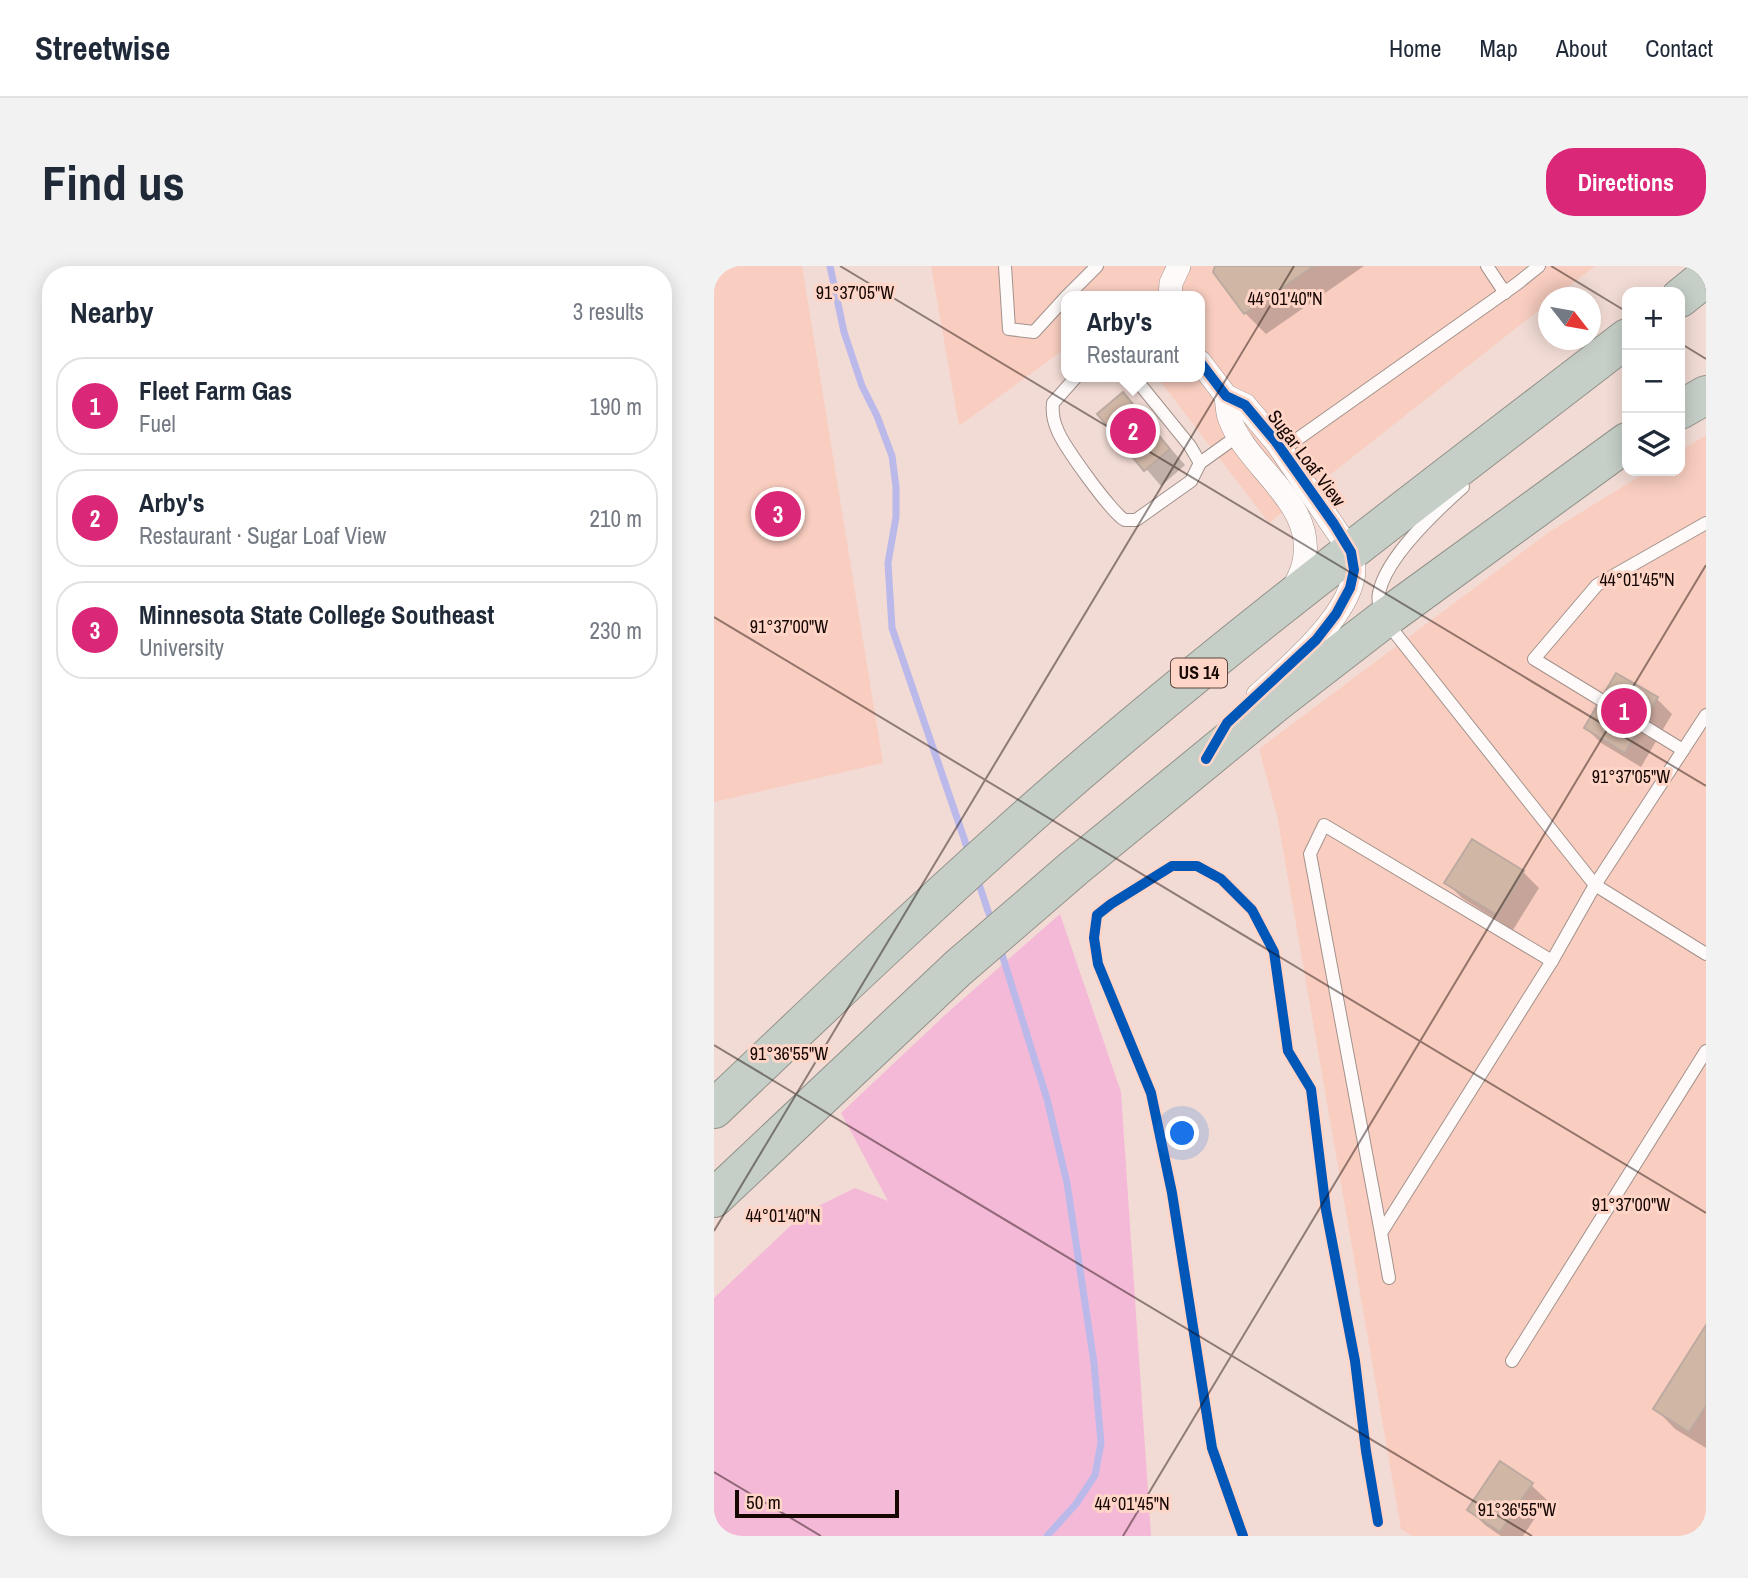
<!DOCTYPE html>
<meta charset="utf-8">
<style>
body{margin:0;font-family:"Archivo Narrow",sans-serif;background:#f2f2f3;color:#1f2937}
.controls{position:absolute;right:21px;top:21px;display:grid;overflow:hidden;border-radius:14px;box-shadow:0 4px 18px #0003}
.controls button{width:63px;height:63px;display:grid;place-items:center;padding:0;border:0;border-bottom:2px solid #e0e1e3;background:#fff;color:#1f2937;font:35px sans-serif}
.compass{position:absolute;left:824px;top:21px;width:63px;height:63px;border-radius:50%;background:#fff;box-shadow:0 4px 18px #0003;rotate:121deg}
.scale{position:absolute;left:21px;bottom:18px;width:164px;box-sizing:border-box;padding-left:7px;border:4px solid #160703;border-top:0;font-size:19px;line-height:24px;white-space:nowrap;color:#160703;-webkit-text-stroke:5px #ffd5c7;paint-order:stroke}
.you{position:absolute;left:469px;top:868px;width:24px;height:24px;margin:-18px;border:5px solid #fff;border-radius:50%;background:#1a73e8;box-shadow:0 0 0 10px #1a73e833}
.badge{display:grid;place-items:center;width:46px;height:46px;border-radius:50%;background:#db2777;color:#fff;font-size:23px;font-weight:700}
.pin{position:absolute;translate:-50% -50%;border:4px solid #fff;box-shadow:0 2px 7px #0006}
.popup{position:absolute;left:347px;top:25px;width:144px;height:91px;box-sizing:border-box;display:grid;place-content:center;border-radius:14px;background:#fff;filter:drop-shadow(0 2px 5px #0005);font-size:23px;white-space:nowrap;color:#747a83}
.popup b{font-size:26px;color:#1f2937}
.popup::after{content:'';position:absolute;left:50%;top:100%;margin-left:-14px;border:14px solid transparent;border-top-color:#fff}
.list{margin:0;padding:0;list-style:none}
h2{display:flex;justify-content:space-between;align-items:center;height:91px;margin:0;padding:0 28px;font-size:30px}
h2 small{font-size:23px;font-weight:400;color:#747a83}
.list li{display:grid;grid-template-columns:46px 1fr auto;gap:21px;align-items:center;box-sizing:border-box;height:98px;margin:0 14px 14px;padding:0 14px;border:2px solid #e0e1e3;border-radius:28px}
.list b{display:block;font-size:26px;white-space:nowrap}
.list p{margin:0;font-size:23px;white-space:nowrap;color:#747a83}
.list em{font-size:23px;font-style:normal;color:#747a83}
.icon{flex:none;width:38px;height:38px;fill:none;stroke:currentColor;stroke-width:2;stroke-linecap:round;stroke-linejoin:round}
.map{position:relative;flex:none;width:992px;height:1270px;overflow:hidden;border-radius:28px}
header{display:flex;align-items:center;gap:42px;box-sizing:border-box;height:98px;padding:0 35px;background:#fff;border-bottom:2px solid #e0e1e3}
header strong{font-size:33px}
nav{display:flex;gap:38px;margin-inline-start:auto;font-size:24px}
.intro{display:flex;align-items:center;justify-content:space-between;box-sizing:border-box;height:168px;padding:0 42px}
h1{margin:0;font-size:49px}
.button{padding:18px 32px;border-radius:28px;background:#db2777;color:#fff;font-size:24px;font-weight:700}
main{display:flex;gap:42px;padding:0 42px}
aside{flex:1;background:#fff;border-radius:28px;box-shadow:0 4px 18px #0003}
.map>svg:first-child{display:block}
.built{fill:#f9cec0}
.green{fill:#f5b9d8}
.shadow{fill:#0003}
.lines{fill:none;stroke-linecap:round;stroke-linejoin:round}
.stream{stroke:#bbb9ea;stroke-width:7}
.building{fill:#d0b6a5;stroke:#bcaaa1;stroke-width:2}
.lane-casing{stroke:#a3918b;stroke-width:14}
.street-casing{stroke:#a3918b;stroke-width:24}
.highway-casing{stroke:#919289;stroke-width:40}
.lane{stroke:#fdfaf9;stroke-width:12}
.street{stroke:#fdfaf9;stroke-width:23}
.highway{stroke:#c5cec7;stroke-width:38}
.cycleway-casing{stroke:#ffd5c7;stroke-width:15}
.cycleway{stroke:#0057b8;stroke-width:10}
.ticks{fill:none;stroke:#160703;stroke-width:2;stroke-opacity:0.45}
.labels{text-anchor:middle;stroke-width:6;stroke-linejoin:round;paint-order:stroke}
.shield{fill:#ffd5c7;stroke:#5c453e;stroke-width:2}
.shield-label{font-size:18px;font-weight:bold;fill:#160703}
.street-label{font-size:19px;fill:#160703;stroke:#ffd5c7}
.ticks-label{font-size:18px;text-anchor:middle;fill:#160703;stroke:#ffd5c7;stroke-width:6;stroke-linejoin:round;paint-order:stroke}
</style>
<header>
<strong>Streetwise</strong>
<nav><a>Home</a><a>Map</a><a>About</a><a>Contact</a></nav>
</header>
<div class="intro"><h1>Find us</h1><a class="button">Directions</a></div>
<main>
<aside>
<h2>Nearby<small>3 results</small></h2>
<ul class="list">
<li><span class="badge">1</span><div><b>Fleet Farm Gas</b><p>Fuel</p></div><em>190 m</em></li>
<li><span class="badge">2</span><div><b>Arby's</b><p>Restaurant · Sugar Loaf View</p></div><em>210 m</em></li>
<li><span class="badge">3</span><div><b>Minnesota State College Southeast</b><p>University</p></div><em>230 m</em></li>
</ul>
</aside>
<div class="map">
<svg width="992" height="1270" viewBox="0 0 992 1270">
<rect width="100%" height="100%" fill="#f2dbd4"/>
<g class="built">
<polygon points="0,0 88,0 169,497 0,536"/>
<polygon points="217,0 881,0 841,31 834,32 834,37 555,257 443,111 486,111 486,30 352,30 352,82 245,160"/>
<polygon points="992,169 992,1270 698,1270 687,1263 563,549 545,483 835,266 934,205 966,205 966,185"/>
</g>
<polygon class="green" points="346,648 407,826 437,1270 0,1270 0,1032 90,947 141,922 174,935 127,847 232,748"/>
<g class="shadow">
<polygon points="503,0 650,0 552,68 531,47"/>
<polygon points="409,128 471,199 447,220 385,148"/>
<polygon points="943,433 958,448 927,501 887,477 872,462"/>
<polygon points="759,575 809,606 825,622 799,664 748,632 732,616"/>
<polygon points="992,1062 992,1182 961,1163 941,1142"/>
<polygon points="817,1219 833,1234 809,1270 787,1270 771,1259 755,1243"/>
</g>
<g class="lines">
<g class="stream">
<polyline points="116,0 130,66 148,120 163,150 178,190 182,221 182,251 174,297 178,362 255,587"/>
<polyline points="263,612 278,657"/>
<polyline points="286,682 333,833 353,917 380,1097 387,1177 381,1209 362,1238 333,1270"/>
</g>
</g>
<g class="building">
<polygon points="501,0 600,0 530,48 499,6"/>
<polygon points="409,126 456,183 430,205 383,148"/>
<polygon points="902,407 944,431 911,487 870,462"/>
<polygon points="758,573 810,605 783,649 730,617"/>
<polygon points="992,1059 992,1140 975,1166 939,1143"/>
<polygon points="786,1195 819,1217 786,1266 753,1244"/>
</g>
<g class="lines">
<g class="lane-casing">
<g id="lane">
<polyline points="291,0 295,63 320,66 352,31"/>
<polyline points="773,0 791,27"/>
<polyline points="353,30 383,0"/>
<path d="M362 111 339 137C338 146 339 154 343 163 348 178 399 249 411 254 413 254 421 254 422 254L477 215 486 197 525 169"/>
<polyline points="420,111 476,180 486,197"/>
<polyline points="568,184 804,17 825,0"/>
<path d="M749 221C722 245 672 291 665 327 663 336 667 345 670 353L881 619 992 688"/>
<polyline points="969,484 820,393 883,319 992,257"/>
<polyline points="667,967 596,588 610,559 838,695"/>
<polyline points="675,1012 667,967 838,695 881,619 992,449"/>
<polyline points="798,1095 992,785"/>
</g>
</g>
<g class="street-casing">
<g id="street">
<polyline points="456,30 457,17 465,0"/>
<path d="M486 96 512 130 531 139 562 176 637 286C638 291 640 297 640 303 640 346 574 402 544 429"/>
<path d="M512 130C513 137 513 145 515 151 532 202 606 238 589 300 587 308 582 317 578 325"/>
</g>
</g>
<g class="highway-casing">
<g id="highway">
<polyline points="966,32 992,11"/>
<polyline points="966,144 992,129"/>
<path d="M0 843C110 738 220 633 335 532 520 370 718 223 913 72"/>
<polyline points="0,932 243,703 360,602 560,438 670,353 913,176"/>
</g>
</g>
<use href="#lane" class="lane"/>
<use href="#street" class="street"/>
<use href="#highway" class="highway"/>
<g class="cycleway-casing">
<g id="cycleway">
<polyline points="486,96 512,130 531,139 562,176 620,258 637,286 640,304 636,322 622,348 602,374 513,457 492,493"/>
<polyline points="529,1270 498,1182 458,927 437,827 384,698 380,672 383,649 397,638 458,600 483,600 507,613 538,644 560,686 574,785 597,823 612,944 641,1095 652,1185 664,1256"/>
</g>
</g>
<use href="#cycleway" class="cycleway"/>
</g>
<path class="ticks" d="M126 0 992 520M837 0 913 46M966 77 992 93M0 351 992 947M0 779 818 1270M0 965 580 0M0 1206 107 1270M409 1270 992 299"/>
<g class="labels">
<rect class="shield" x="457" y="392.5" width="56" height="29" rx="5"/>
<g class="shield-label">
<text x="485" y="413">US 14</text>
</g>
<g class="street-label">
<text transform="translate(593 192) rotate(53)" y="7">Sugar Loaf View</text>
</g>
</g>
<g class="ticks-label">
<text x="141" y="33">91°37'05"W</text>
<text x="571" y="39">44°01'40"N</text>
<text x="923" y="320">44°01'45"N</text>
<text x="75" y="367">91°37'00"W</text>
<text x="917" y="517">91°37'05"W</text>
<text x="75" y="794">91°36'55"W</text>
<text x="917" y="945">91°37'00"W</text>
<text x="69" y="956">44°01'40"N</text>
<text x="418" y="1244">44°01'45"N</text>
<text x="803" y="1250">91°36'55"W</text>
</g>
</svg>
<div class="controls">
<button>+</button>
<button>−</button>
<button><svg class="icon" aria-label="layers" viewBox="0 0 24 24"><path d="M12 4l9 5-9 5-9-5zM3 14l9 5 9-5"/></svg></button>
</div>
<svg class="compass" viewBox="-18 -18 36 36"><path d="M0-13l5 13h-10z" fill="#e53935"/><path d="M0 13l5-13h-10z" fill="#747a83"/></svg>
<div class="scale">50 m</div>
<div class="you"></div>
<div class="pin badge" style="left:910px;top:445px">1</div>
<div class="pin badge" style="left:419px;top:165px">2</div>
<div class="popup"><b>Arby's</b>Restaurant</div>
<div class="pin badge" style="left:64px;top:248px">3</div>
</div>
</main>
